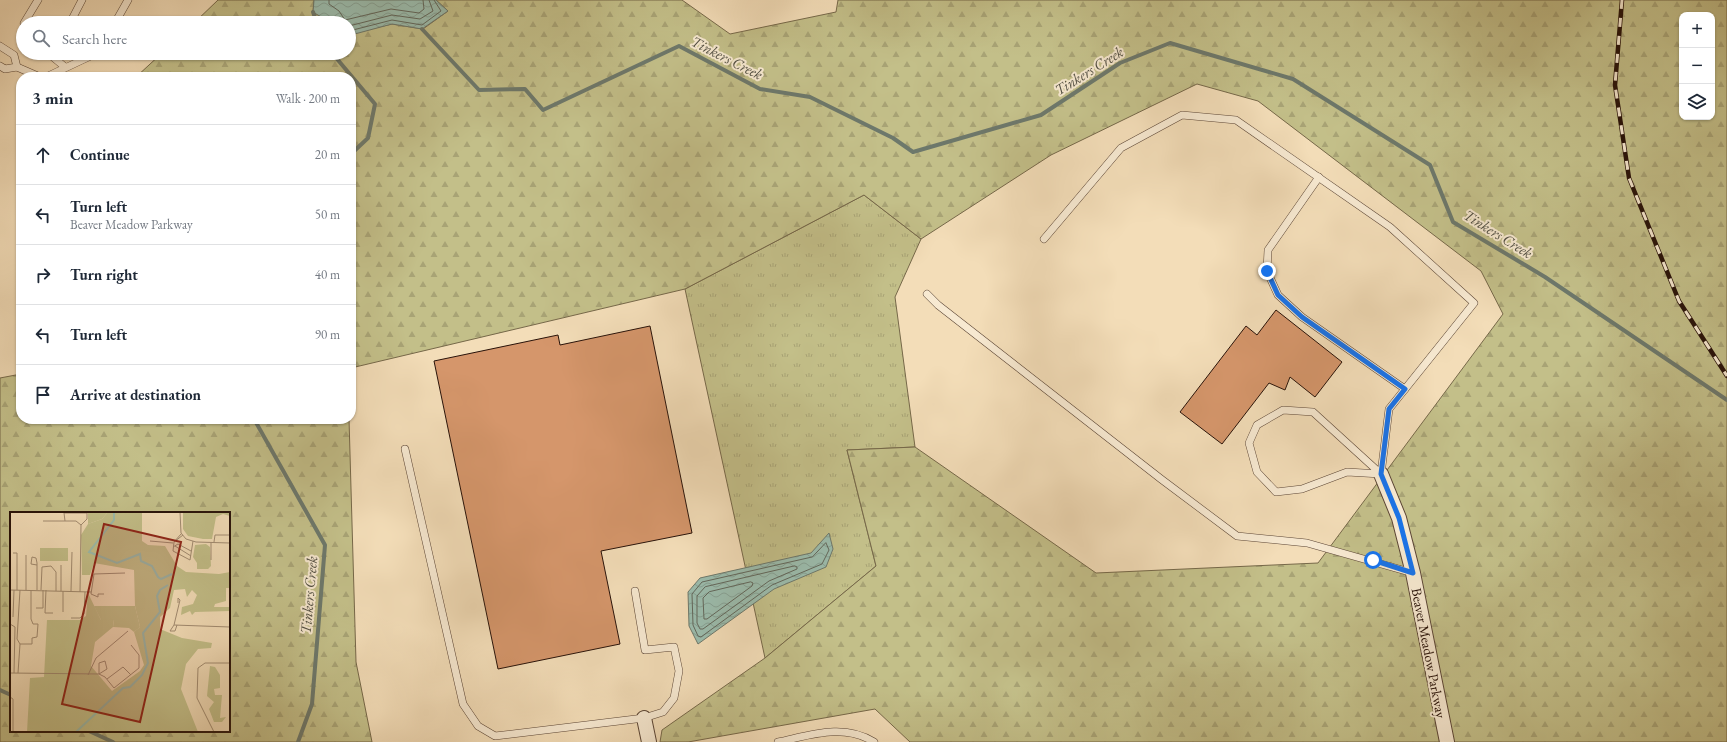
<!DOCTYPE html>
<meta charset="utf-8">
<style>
body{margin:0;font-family:"EB Garamond",serif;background:#f2f2f3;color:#1f2937}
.controls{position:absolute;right:12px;top:12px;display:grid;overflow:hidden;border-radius:8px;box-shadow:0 1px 3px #0004}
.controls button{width:36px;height:36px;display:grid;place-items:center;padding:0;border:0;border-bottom:1px solid #e0e1e3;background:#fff;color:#1f2937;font:20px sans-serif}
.stop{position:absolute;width:12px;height:12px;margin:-9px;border:3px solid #1a73e8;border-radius:50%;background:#fff}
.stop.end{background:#1a73e8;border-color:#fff;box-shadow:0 1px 4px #0008}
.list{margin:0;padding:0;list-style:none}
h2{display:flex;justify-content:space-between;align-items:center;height:52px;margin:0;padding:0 16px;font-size:17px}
h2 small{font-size:13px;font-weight:400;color:#747a83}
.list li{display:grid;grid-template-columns:26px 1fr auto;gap:12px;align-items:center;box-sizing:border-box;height:60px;padding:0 16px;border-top:1px solid #e0e1e3}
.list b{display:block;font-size:15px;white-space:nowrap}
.list p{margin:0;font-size:13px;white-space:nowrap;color:#747a83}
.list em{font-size:13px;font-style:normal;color:#747a83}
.icon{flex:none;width:22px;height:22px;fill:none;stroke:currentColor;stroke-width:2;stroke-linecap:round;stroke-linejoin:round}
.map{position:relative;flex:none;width:1727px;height:742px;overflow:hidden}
.search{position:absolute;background:#fff;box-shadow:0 1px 3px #0004;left:16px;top:16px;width:340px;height:44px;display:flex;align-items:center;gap:10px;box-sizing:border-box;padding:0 14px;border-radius:22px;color:#747a83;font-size:15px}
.panel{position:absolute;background:#fff;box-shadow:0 1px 3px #0004;left:16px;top:72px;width:340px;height:352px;border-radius:16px}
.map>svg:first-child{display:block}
.grass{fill:url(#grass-tufts);stroke:#766849}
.forest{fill:url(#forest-firs);stroke:#766849;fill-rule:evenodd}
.water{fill:url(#water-waves);stroke:#6d786b}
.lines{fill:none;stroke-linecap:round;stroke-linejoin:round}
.shore{stroke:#62675b;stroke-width:1}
.stream{stroke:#6d786b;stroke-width:4}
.building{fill:#d5966b;stroke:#281209}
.lane-casing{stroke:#5b4535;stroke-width:8}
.street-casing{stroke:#5b4535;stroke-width:16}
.lane{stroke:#f7e9d1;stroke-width:7}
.street{stroke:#f7e9d1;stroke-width:14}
.rail-casing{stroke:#281209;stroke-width:4.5}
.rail{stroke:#f7e9d1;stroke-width:3;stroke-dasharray:9;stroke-linecap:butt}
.route{stroke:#1a73e8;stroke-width:5}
.labels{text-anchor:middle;stroke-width:4;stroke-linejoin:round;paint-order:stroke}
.street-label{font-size:14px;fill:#281209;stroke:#f7e9d1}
.water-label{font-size:15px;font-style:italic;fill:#504e42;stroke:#f7e9d1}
.inset-river{fill:none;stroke:#9bbcad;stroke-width:2}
.inset-road{fill:none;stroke:#a28c72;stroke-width:1}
.view{fill:#8f2418;fill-opacity:0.15;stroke:#8f2418;stroke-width:2}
.inset-edge{fill:none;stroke:#281209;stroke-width:2}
</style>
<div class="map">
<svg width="1727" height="742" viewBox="0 0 1727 742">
<defs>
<pattern id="grass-tufts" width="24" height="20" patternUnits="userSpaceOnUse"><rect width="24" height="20" fill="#c3bf89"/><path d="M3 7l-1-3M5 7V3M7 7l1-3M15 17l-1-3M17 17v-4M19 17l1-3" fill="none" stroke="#a8a375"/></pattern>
<pattern id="forest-firs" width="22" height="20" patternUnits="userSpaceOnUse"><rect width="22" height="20" fill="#c3bf89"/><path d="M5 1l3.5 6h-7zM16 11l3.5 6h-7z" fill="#a8a375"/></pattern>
<pattern id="water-waves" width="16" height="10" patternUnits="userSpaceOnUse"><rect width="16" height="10" fill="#9bbcad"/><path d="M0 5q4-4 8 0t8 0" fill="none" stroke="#86a194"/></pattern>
</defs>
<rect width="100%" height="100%" fill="#f3ddb8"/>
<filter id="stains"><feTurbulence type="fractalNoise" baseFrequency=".005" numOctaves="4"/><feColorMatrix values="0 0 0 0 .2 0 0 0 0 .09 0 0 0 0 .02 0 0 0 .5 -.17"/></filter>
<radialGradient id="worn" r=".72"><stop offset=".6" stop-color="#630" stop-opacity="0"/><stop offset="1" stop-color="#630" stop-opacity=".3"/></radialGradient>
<polygon class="grass" points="864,195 921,239 895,297 915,447 847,450 876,566 765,658 685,289"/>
<g class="forest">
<polygon points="218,0 314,0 313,12 331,23 194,23"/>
<path d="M436 0H682L730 34 836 12 838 0H1727V742H910L875 709 688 742H660L662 730 765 658 876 566 847 450 915 447 1096 573 1318 563 1503 314 1481 271 1258 101 1197 84 1051 155 921 239 864 195 685 289 351 368V77H136L162 53H349V34L392 24 423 29 448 11ZM1682 15H1712V117H1682Z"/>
<path d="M21 374V419H349L356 662 372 742H0V378ZM11 513H229V731H11Z"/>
</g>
<g class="water">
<polygon points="314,0 436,0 448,11 422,29 392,24 351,35 349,34 349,23 331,23 313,12"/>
<polygon points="829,533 833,549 826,567 774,589 698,644 689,626 688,592 700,578 811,553"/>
</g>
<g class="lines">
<g class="shore">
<polyline points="329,0 329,4 339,11 345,20 391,9 419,13 424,9 423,0"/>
<polyline points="349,26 392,15 420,19 433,11 429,0"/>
<polyline points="349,31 392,20 422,25 441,11 434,0"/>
<polygon points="826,543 829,550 822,564 772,585 701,637 698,636 693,625 692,594 702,582 812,557"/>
<polygon points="795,566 797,567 797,569 769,581 703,629 700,629 697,623 697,596 705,587"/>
<polygon points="751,582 753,583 752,586 707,619 704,619 703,598 709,592"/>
</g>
<g class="stream">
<polyline points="313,12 317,23"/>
<polyline points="422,29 479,90 525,89 543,110 679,46 760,89 810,97 893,138 913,152 1041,115 1120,63 1170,43 1293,79 1430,165 1453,222 1545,277 1727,400"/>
<polyline points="332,53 375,104 368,138 351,154"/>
<polyline points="254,419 325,545 312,704 298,742"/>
<polyline points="0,690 11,695"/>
<polyline points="89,731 113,742"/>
</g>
</g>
<g class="building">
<polygon points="1276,310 1342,362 1315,397 1290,377 1285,390 1269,383 1222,444 1180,412 1246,326 1257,335"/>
<polygon points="650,326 692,533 601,551 620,644 498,669 434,361 558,335 560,345"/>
</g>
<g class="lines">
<g class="lane-casing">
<g id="lane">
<polyline points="24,23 38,0"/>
<polyline points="70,23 82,0"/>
<polyline points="115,23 128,0"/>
<polyline points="0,46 14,55 17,67 5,69 0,66"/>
<polyline points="48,53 65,67"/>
<polyline points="17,67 40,77"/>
<polyline points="46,77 97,53"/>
<polyline points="1319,177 1268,250 1267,271 1278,295 1302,317 1405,389"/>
<polyline points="1044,239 1121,148 1182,115 1236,120 1390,227 1474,303 1389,409 1381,474"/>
<polyline points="927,294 938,305 1161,479 1237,536 1307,543 1413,573"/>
<polygon points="1283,410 1313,412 1381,474 1347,472 1302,489 1276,492 1257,472 1249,443 1257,425"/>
<polyline points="405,449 463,704 478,726 495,736 644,718 663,712 674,698 679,671 674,647 645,650 635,591"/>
<path d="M778 742C811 735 844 723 874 742"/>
</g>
</g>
<g class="street-casing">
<g id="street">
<polyline points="1381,474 1399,518 1413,573 1447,742"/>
<polyline points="644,718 649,742"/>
</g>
</g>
<use href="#lane" class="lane"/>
<use href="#street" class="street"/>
<g class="rail-casing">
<polyline id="rail" points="1622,0 1615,85 1629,178 1679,301 1727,376"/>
</g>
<use href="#rail" class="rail"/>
</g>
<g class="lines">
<polyline class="route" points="1267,271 1278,295 1302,317 1405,389 1389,409 1381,474 1399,518 1413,573 1373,560"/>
</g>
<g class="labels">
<g class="street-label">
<text transform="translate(1429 653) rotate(79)" y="5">Beaver Meadow Parkway</text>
</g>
<g class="water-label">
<text transform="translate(727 58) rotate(27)" y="5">Tinkers Creek</text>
<text transform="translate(1089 71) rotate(-32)" y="5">Tinkers Creek</text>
<text transform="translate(1498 234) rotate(32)" y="5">Tinkers Creek</text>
<text transform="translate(309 595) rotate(-85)" y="5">Tinkers Creek</text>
</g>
</g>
<g transform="translate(10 512)">
<rect width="220" height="220" fill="#f3ddb8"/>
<path d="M78 0H98L92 7 78 12ZM84 94H125L130 115 124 120 119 116 103 115 104 108H91Z" fill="#c3bf89"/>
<path d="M98 0H132V29L138 33 155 34 167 54 176 60 209 62 220 60V76H216V89L205 92 204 95H220V99L185 100 182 103 180 99 171 103 172 95 183 92 187 83 182 78 177 85 175 77 164 78 160 96 150 105V117L172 126 202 131 201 136 188 137 176 152 171 177 188 220H17L20 166 34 165 37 108H70L76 104 78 81 91 108 104 107 103 115 85 130 81 154 102 179 130 159 134 153 124 120 130 115 125 94 124 58 84 51 80 63H72L71 23 78 12 92 7ZM173 0H220V4L213 2 206 5 202 27H193L178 24 173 17ZM196 32 200 35 201 54 198 57H187V51L183 45 185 33ZM30 36H58V49H30ZM200 154 205 155 210 163V176L204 177 205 183H212L210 206 216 205 212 210H204L199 197 204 190 197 184Z" fill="#c3bf89"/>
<path class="inset-river" d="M104 0V8L79 40 107 51 130 42 131 49 142 54 148 65 151 67 162 62M66 220 113 176 120 175 132 163 138 151 133 121 150 100 147 84 150 78 158 73"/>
<path class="inset-road" d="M170 0 171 21 176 27 186 30 220 31M33 9H55L54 1H77V7L71 13 70 80M55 9H66L71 13M171 22 164 30 173 23M140 29 163 31M164 30 163 39 180 48 183 29M204 30 205 23H220M165 34 181 44M163 35 168 32 181 39M3 41H7V78M201 48V30M0 78 81 80M16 78V43M27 78V51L26 46 22 45 21 52 27 53M31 78 32 55 41 54 46 60V79M36 78 35 101H43M51 79V53M61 79 62 40M94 82H88V85L81 82 84 62 115 61M26 96H33V78M53 100V79M3 105 4 78M61 106H70L74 102 75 80M0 112 5 115 4 161M164 113 170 88 168 86V91M167 113 165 119H160L164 113 220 115M10 132 7 127 10 78M95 149 97 157 89 162V151ZM0 161 89 162 95 165 104 176 129 156V143L121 133M8 161 10 132H22V126L27 125 28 112H23L21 107V78M78 163 86 146 118 119M97 167 113 155 121 163M0 185 3 187V220M204 220 187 186 188 156 195 151H220"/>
<path class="view" d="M94 12 171 30 130 210 52 192Z"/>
<rect width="220" height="220" class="inset-edge"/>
</g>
<rect width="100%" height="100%" filter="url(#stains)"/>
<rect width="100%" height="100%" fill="url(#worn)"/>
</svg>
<div class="controls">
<button>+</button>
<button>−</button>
<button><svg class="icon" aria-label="layers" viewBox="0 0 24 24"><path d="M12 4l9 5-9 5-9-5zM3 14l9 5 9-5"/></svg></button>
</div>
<div class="stop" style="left:1373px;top:560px"></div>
<div class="stop end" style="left:1267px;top:271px"></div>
<div class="search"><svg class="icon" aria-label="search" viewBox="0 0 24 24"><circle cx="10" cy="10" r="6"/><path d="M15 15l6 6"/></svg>Search here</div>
<section class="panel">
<h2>3 min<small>Walk · 200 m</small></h2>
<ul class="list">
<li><svg class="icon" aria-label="ahead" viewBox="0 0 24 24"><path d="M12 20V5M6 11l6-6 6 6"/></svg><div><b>Continue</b></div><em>20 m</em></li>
<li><svg class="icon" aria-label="left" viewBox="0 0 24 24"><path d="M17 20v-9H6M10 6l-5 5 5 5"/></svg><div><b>Turn left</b><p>Beaver Meadow Parkway</p></div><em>50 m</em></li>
<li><svg class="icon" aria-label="right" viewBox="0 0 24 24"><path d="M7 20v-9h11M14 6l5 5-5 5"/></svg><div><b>Turn right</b></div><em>40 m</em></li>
<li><svg class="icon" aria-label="left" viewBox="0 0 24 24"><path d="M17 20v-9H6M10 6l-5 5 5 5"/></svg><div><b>Turn left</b></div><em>90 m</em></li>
<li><svg class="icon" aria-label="arrive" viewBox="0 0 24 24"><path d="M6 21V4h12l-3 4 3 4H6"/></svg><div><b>Arrive at destination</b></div></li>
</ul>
</section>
</div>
